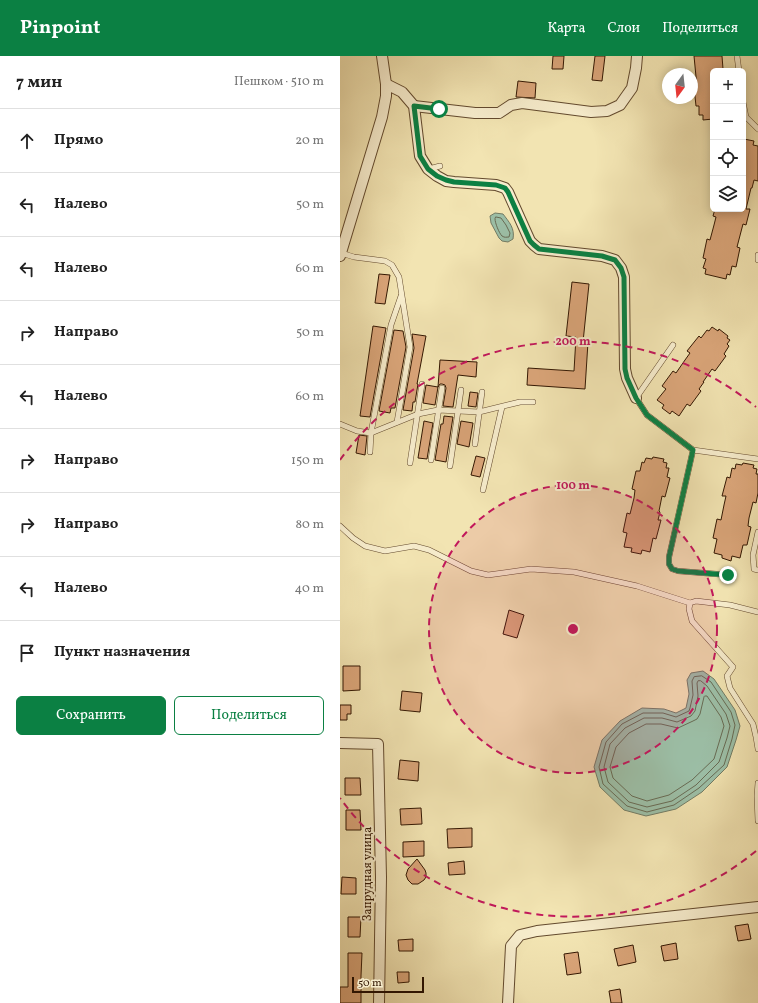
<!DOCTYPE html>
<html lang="ru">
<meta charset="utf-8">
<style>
body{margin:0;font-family:Vollkorn,serif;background:#f6f6f6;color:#222}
.controls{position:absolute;right:12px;top:12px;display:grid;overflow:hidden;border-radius:6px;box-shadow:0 2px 10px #0003}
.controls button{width:36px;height:36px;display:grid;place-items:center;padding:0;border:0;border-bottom:1px solid #e0e0e0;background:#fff;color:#222;font:20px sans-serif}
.compass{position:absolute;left:322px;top:12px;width:36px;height:36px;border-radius:50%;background:#fff;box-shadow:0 2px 10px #0003;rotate:195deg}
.scale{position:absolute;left:12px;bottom:10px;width:72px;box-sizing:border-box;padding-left:4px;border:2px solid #331702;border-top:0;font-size:11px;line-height:14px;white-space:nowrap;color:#331702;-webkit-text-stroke:3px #f7edcd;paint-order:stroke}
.stop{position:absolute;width:12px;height:12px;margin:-9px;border:3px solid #0b8043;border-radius:50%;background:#fff}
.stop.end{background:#0b8043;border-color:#fff;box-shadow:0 1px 4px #0008}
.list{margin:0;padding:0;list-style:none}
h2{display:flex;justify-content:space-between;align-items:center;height:52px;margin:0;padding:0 16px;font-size:17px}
h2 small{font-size:13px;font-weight:400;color:#767676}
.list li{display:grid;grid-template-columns:26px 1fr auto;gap:12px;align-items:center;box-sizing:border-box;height:64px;padding:0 16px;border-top:1px solid #e0e0e0}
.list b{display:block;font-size:15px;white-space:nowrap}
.list em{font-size:13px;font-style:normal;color:#767676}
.actions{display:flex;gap:8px;padding:12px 16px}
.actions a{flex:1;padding:9px 0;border:1px solid #0b8043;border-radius:6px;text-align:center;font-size:14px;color:#0b8043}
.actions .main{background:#0b8043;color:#fff}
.icon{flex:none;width:22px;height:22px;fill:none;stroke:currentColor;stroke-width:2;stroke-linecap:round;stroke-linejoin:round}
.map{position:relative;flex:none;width:418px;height:947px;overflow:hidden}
header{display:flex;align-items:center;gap:24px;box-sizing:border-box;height:56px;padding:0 20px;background:#0b8043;color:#fff}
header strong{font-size:19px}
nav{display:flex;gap:22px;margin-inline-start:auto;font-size:14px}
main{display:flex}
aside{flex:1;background:#fff}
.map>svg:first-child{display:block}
.water{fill:#9cbfa7;stroke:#727c65}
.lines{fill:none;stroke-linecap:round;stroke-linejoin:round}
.shore{stroke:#686b54;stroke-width:1}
.building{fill:#daa579;stroke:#331702}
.lane-casing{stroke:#634a2e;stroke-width:6}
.street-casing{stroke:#634a2e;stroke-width:12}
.lane{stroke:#f7edcd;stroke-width:5}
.street{stroke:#f7edcd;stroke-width:10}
.route{stroke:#0b8043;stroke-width:5}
.ring{fill:none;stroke:#c2185b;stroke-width:2;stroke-dasharray:7 5}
.labels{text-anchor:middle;stroke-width:4;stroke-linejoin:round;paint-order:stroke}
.street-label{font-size:12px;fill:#331702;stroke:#f7edcd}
.centre{fill:#c2185b;stroke:#f7edcd;stroke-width:2}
.ring-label{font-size:12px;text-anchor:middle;font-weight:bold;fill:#c2185b;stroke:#f7edcd;stroke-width:4;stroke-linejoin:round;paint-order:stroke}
</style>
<header>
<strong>Pinpoint</strong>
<nav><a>Карта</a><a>Слои</a><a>Поделиться</a></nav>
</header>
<main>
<aside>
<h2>7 мин<small>Пешком · 510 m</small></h2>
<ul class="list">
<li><svg class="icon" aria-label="ahead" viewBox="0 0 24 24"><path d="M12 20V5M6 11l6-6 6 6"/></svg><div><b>Прямо</b></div><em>20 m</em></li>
<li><svg class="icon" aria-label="left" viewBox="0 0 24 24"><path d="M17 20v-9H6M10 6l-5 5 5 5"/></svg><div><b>Налево</b></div><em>50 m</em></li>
<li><svg class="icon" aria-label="left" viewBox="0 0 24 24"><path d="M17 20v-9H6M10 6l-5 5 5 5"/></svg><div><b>Налево</b></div><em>60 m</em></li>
<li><svg class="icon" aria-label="right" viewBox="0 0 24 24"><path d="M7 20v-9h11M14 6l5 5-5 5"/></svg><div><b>Направо</b></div><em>50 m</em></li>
<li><svg class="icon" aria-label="left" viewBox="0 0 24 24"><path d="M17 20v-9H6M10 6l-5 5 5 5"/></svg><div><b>Налево</b></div><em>60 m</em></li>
<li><svg class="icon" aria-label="right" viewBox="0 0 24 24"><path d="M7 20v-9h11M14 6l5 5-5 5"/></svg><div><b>Направо</b></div><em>150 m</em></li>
<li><svg class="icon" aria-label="right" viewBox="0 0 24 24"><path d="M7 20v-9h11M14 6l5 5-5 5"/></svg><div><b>Направо</b></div><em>80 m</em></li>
<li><svg class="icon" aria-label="left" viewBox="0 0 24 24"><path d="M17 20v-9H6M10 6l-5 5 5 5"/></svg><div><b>Налево</b></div><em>40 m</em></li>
<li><svg class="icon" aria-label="arrive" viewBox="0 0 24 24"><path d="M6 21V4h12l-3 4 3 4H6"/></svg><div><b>Пункт назначения</b></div></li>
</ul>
<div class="actions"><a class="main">Сохранить</a><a>Поделиться</a></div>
</aside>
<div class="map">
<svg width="418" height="947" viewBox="0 0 418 947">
<rect width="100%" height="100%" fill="#f2e4b2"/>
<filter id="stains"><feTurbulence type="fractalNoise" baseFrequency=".005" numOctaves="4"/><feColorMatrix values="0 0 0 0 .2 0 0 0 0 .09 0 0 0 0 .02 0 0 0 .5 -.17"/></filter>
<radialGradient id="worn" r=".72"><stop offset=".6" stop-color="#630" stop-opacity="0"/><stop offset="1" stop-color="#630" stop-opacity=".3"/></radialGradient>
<g class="water">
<path d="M155 157 163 158C169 166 175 172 173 183L168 186 162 185 159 182 151 167 150 160Z"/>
<polygon points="363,615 374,623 395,654 400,670 396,684 387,711 362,736 336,753 306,760 284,754 260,731 254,711 262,684 280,665 302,652 324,653 336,657 346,652 349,638 347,624 351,617"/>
</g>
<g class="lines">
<g class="shore">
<path d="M156 161 161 162 166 169 170 177 169 181C166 181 165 182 162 180 159 177 155 167 155 163Z"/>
<polygon points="362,620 371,626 391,656 395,669 392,683 384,709 359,732 334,749 307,756 287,750 263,728 259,711 266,686 282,668 303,657 323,657 336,661 349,655 350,652 353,639 352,625 354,621"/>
<polygon points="361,625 367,630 386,658 390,670 387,682 379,706 356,729 332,745 307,751 289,746 268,726 264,711 270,688 285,672 304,662 322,662 337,666 351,660 355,655 358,640 357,627 358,625"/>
<polygon points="365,640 367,640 381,661 384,670 374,703 352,724 329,739 307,745 292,740 273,722 270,711 276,691 289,677 306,668 321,668 338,672 353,665 357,663 360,658 364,641"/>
</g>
</g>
<g class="building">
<polygon points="213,0 224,0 223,13 212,13"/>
<polygon points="255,0 265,0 262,25 252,24"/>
<polygon points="354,0 382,0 383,13 381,13 381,15 373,15 373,63 363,64 363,59 359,59 359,50 356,50 354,31 357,31"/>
<polygon points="178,25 196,27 195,42 176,41"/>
<polygon points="404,83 414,85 413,89 418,90 418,125 414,124 412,132 411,132 406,153 410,153 406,169 403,168 397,191 400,192 396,211 392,210 390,219 387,218 386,223 365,218 366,213 363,212 366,203 363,202 367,183 370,184 374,169 376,161 373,160 375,153 403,153 403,87"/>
<polygon points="39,218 50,219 45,248 35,247"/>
<polygon points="232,226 249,228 243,286 248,286 245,333 187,329 188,312 234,315 236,281 226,280"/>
<polygon points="33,270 46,272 30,361 20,360"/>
<polygon points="372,271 378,275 379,273 388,280 387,282 390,284 387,288 389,290 384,298 386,300 375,315 372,313 363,326 364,326 359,333 361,335 350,350 347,348 339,360 332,355 330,358 322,352 324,349 317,344 326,333 322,330 333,315 336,317 345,304 350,297 347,295 359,280 361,282 367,274 369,275"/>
<polygon points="54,274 63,275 66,291 55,352 51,352 50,357 39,355"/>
<polygon points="72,278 86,280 77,328 78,328 75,346 73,346 72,355 63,354 74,292"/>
<polygon points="100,304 137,306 136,321 118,319 113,351 103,350 106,332 105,329 102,328 100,328 98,331 95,349 83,347 86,329 98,331"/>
<polygon points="130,336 138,337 136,351 128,350"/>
<polygon points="104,360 113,361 106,406 95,404 101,368 103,368"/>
<polygon points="84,365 93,367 87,403 78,402"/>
<polygon points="121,365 133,367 129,391 117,388"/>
<polygon points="19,379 27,380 25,399 16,397"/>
<polygon points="136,400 145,402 140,421 131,419"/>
<polygon points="313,401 324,403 323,406 327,407 326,412 329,412 327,421 330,422 325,441 322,440 319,455 320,456 318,464 321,464 316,483 313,482 310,496 302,494 301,498 291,496 292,492 284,491 287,477 283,476 287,457 290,458 294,442 295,434 292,433 296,415 300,415 302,406 304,407 306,402 312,403"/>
<polygon points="403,407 414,409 413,412 417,413 416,418 418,418 418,437 416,447 413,446 409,462 408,470 411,471 407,489 403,489 400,502 392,500 391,505 382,502 382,499 374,497 377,483 373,482 377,463 381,464 384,449 386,440 382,440 387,421 390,422 392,412 395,413 396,408 402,409"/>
<polygon points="169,554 184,559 177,582 163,578"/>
<polygon points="3,610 20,610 20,634 3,635"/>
<polygon points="62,635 82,637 80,656 60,654"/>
<polygon points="0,649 11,649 11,658 7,658 7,664 0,664"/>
<polygon points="60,704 79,706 78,725 58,723"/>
<polygon points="5,722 20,722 21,739 5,739"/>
<polygon points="81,752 82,768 61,769 60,753"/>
<polygon points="6,754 20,754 21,774 6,774"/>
<polygon points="132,772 132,791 108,792 107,773"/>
<polygon points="84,785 84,800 63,801 63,786"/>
<polygon points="77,803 85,814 86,817 86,821 84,824 78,828 72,828 68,824 66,819 68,813"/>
<polygon points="124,805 125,818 109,819 108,807"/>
<polygon points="2,821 16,822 16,838 1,838"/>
<polygon points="8,861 21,861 20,881 8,881"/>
<polygon points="408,868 411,883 398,885 395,870"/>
<polygon points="73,883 73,895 59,895 58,884"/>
<polygon points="336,887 338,903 324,905 321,890"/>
<polygon points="293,889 296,906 278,910 274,893"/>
<polygon points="238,896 241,917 227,919 224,898"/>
<polygon points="8,897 22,897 21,920 21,947 0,947 0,931 8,931"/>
<polygon points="57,916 69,916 69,926 58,927"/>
<polygon points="280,933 282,947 271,947 269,935"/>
</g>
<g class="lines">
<g class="lane-casing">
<g id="lane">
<polyline points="397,0 399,15"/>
<polyline points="403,46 406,61 418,73"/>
<polyline points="89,113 100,110"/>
<polyline points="1,197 14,201 45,205 52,209 59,221 70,291 57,366"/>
<polyline points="418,199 418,204"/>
<polyline points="333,289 296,342 307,359 353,394 329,501 329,508 332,513 338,515 389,519"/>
<polyline points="0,368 17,375 31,377 78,358 98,354 139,356 180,346 193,346"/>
<polyline points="135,388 142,336"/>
<polyline points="353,394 418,403"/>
<polyline points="30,396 31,377 51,269 61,240"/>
<polyline points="91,404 102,332"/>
<polyline points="70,407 82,328"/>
<polyline points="110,410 121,334"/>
<polyline points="143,434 162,351"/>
<polyline points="0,470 13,482 25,490 45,495 74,490 89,494 131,515 148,519 191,513 234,516 297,530 350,547"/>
<polyline points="418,476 413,499 414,513 418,514"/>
<polyline points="418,556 390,549 356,545 350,547 349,553 352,565 393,611 387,620 390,632 413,668 416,681 418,693"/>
<polyline points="418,727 417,740 418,765"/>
</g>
</g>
<g class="street-casing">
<g id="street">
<polyline points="46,28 62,36 74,50 80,100 88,113 97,120 106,125 114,126 156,129 165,132 168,136 190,185 194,189 199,193 262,200 275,204 281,212 284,221 285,313 287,322 296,342"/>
<polyline points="74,50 135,57 159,57 171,49 182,47 251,56 267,55 280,49 292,32 296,12 297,0"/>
<polyline points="0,200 42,61 46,40 46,28 42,0"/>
<polyline points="0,687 38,688 41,821 39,947"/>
<polyline points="168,947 171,890 180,879 197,875 418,851"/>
</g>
</g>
<use href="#lane" class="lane"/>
<use href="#street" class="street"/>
</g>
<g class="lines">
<polyline class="route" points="99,53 74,50 80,100 88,113 97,120 106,124 114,126 156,129 165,132 168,136 190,185 194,189 199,193 262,200 275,204 281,212 284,221 285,313 287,322 296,342 307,359 353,394 329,501 329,508 332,513 338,515 388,519"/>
</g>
<circle cx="233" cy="573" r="144" fill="#c2185b" fill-opacity=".12"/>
<g class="ring">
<circle cx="233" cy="573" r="144"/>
<path d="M416 795A288 288 0 0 1 0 742M0 404A288 288 0 0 1 416 351"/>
</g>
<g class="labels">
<g class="street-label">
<text transform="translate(27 818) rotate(-90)" y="4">Запрудная улица</text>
</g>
</g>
<circle cx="233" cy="573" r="6" class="centre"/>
<g class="ring-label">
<text x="233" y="289">200 m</text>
<text x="233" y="433">100 m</text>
</g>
<rect width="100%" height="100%" filter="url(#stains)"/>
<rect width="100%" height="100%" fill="url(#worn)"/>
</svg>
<div class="controls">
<button>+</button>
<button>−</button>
<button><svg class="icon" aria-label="locate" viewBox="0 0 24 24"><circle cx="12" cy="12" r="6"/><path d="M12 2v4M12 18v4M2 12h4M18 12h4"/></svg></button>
<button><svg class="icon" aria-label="layers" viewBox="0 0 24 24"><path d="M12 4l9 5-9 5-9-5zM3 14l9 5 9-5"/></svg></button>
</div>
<svg class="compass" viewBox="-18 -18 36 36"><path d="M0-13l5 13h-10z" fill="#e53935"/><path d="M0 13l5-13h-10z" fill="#767676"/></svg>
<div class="scale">50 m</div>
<div class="stop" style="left:99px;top:53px"></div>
<div class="stop end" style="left:388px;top:519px"></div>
</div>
</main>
